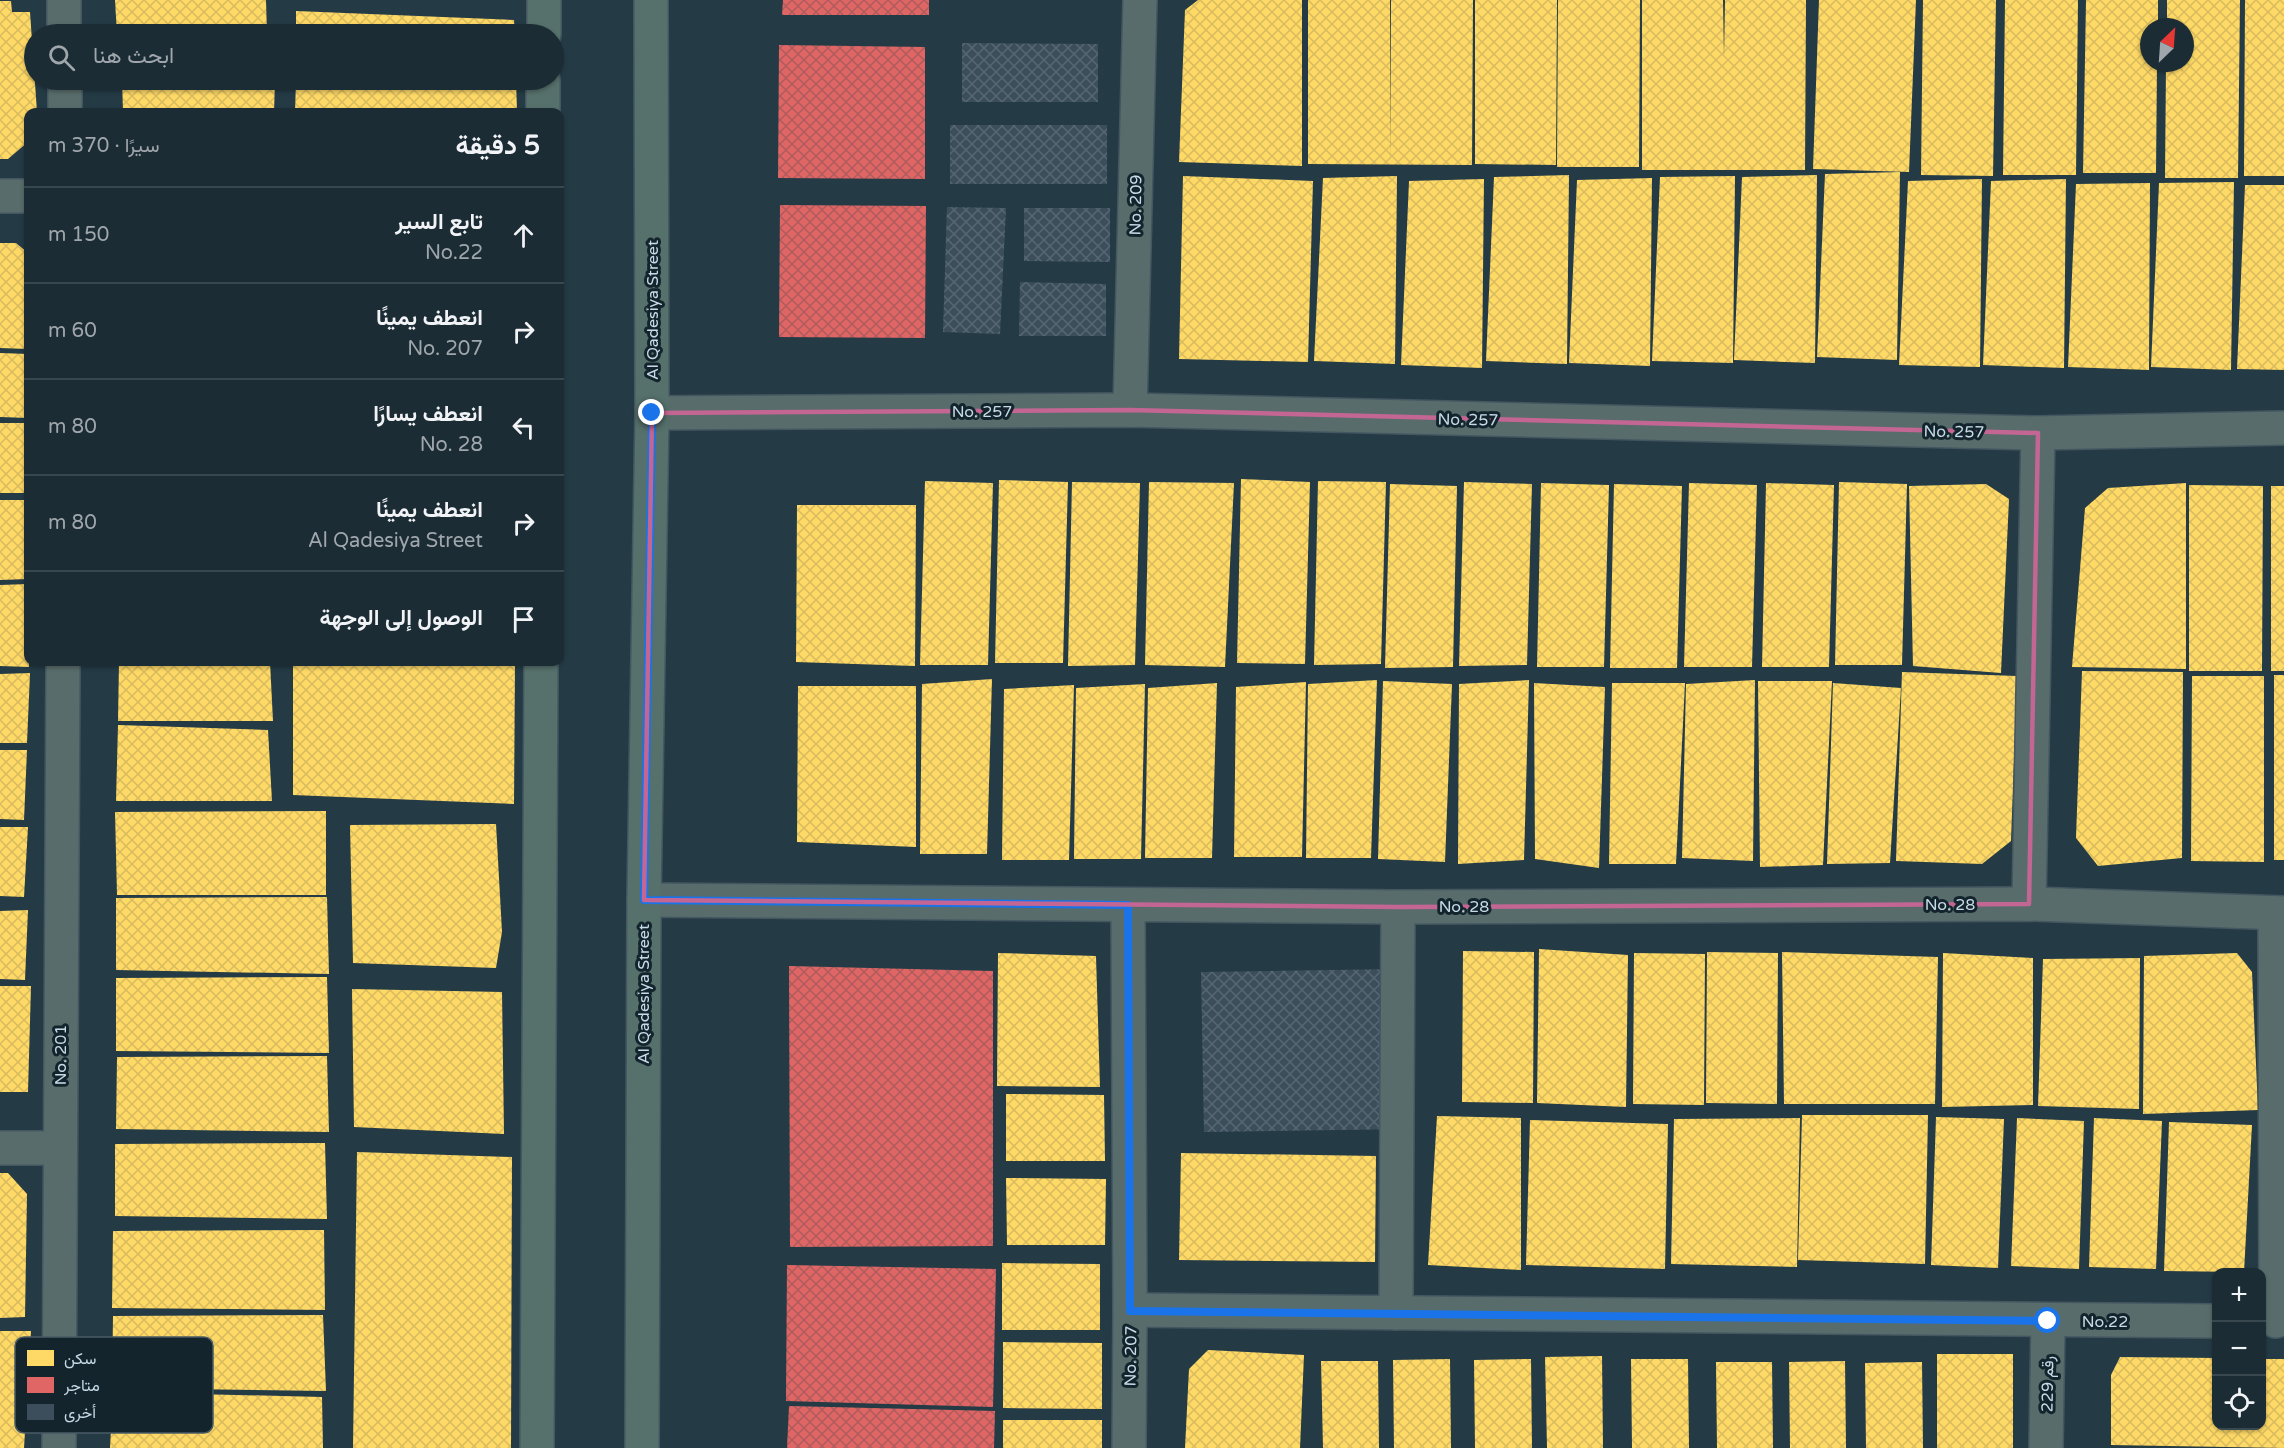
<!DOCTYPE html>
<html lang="ar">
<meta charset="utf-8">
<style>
body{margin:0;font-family:"Varela Round",Vazirmatn,sans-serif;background:#24343c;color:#f1f3f6;direction:rtl}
.controls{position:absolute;right:18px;bottom:18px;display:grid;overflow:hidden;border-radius:12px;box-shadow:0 2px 4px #0004}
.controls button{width:54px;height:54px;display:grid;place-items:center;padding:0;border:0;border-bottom:2px solid #39484f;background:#1b2c34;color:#f1f3f6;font:30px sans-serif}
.compass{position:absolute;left:2140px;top:18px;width:54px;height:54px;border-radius:50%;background:#1b2c34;box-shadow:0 2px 4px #0004;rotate:25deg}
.stop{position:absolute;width:18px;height:18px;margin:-14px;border:4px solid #1a73e8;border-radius:50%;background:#fff}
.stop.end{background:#1a73e8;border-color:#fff;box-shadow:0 2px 6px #0008}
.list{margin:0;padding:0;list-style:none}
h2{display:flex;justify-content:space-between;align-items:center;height:78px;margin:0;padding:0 24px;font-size:26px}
h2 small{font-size:20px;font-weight:400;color:#a0a7ac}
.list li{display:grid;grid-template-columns:39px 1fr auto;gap:18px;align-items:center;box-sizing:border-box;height:96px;padding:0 24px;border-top:2px solid #39484f}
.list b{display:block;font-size:22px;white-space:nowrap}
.list p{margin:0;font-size:20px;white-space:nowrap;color:#a0a7ac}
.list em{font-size:20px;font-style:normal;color:#a0a7ac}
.icon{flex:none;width:33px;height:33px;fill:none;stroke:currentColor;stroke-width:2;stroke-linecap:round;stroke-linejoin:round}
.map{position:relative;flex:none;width:2284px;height:1448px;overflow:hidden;direction:ltr}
.search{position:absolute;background:#1b2c34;box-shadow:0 2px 4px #0004;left:24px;top:24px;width:540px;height:66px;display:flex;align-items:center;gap:15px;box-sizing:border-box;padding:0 21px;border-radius:33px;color:#a0a7ac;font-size:22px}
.panel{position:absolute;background:#1b2c34;box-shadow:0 2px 4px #0004;left:24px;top:108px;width:540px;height:558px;border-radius:12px;direction:rtl}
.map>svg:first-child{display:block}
.homes{fill:url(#homes-cross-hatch)}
.shops{fill:url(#shops-cross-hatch)}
.building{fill:url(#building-cross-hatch)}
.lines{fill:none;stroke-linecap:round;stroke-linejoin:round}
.street-casing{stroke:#445761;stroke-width:36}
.secondary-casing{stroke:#445761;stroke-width:36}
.street{stroke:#586d6b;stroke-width:33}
.secondary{stroke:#56706b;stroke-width:33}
.route{stroke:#1a73e8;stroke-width:8}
.marked{fill:none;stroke:#c46693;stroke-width:4.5;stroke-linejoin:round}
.labels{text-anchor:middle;stroke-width:6;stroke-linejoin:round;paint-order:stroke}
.street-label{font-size:16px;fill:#c6dbe7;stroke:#13242d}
.key{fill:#13242d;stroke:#495b65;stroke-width:1.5}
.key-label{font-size:16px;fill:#c6dbe7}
</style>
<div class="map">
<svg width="2284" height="1448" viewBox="0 0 2284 1448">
<defs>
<pattern id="homes-cross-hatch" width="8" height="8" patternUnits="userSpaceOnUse" patternTransform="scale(1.5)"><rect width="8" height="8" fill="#ffd966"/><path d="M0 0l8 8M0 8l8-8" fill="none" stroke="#d8bb5f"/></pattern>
<pattern id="shops-cross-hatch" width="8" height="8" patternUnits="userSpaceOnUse" patternTransform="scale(1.5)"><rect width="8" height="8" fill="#e06666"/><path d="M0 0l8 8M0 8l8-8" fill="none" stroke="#ae5b5c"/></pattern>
<pattern id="building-cross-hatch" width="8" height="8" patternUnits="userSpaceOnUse" patternTransform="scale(1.5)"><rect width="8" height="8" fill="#3c4e5c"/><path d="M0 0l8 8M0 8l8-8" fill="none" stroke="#576773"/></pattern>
</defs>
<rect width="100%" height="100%" fill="#243b46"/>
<g class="homes">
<polygon points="115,0 266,0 267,34 117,34"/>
<polygon points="1198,0 1302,0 1302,166 1179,162 1185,10"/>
<polygon points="1308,0 1390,0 1391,161 1391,0 1473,0 1472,165 1308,164"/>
<polygon points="1475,0 1557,0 1556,165 1475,164"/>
<polygon points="1558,0 1640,0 1639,167 1557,167"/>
<polygon points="1642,0 1723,0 1724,57 1725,0 1806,0 1805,170 1642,170"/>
<polygon points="1819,0 1916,0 1909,172 1813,169"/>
<polygon points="1923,0 1996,0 1993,176 1921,175"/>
<polygon points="2005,0 2078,0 2076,175 2003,175"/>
<polygon points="2086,0 2158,0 2158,27 2149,27 2149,63 2157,63 2156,173 2083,173"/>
<polygon points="2167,0 2240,0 2238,178 2165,178 2166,63 2185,63 2185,27 2167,27"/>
<polygon points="2245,0 2284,0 2284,176 2244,176"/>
<polygon points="0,1 11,1 12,12 30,12 37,112 28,112 28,142 8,159 0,159"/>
<polygon points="296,11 514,20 515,34 296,34"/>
<polygon points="122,80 275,80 274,112 123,112"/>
<polygon points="296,80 516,80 517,112 295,112"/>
<polygon points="1900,172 1897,360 1817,357 1825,174"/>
<polygon points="1569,175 1567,364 1486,361 1494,177"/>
<polygon points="1817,175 1815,363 1734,360 1742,177"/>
<polygon points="1183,176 1313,181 1308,362 1179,359"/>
<polygon points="1397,176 1395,364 1314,361 1323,178"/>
<polygon points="1735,176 1733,363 1652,361 1660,177"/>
<polygon points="1652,178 1650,366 1569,363 1577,180"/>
<polygon points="1484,179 1482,368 1401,365 1409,181"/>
<polygon points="1982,179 1980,367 1899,365 1908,181"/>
<polygon points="2066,179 2064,368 1983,365 1991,181"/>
<polygon points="2234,182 2231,370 2151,367 2159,183"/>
<polygon points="2150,183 2149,370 2068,367 2076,184"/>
<polygon points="2245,185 2284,185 2284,370 2237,369"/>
<polygon points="0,243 16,243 28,253 28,349 0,348"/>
<polygon points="0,353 28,354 28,418 0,417"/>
<rect x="0" y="423" width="28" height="70"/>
<polygon points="1241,479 1310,482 1305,664 1237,663"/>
<polygon points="999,480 1068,482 1063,663 995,663"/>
<polygon points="925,481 993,483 988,665 920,665"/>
<polygon points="1318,481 1386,482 1381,664 1314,665"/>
<polygon points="1072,482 1140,483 1135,665 1068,666"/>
<polygon points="1149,482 1234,483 1225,667 1145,665"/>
<polygon points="1464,482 1532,484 1527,665 1459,666"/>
<polygon points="1839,482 1907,484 1902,665 1835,665"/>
<polygon points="1541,483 1609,485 1604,667 1537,667"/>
<polygon points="1689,483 1757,485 1752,667 1684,667"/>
<polygon points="1766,483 1834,485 1829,667 1762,667"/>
<polygon points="2186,483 2186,669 2072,667 2085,508 2108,488"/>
<polygon points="1390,484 1457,486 1453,667 1385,668"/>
<polygon points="1614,484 1682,486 1677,668 1610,668"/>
<polygon points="1986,484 2009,499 2001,673 1913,666 1909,486"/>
<polygon points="2189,485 2263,486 2262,671 2189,671"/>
<rect x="2271" y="486" width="13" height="185"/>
<polygon points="0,500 28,500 28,579 0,580"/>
<polygon points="797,505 916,505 915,666 796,662"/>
<polygon points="28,584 29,667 0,666 0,585"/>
<polygon points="119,662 270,662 273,721 118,721"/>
<polygon points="293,662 515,662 514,804 293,795"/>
<polygon points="2082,671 2183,672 2182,858 2098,866 2076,838"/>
<polygon points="1902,672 2017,676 2011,841 1982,864 1896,861"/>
<polygon points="30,673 27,743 0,743 0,674"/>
<rect x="2274" y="675" width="10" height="185"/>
<polygon points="2192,676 2264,676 2264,862 2191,861"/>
<polygon points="992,679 987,854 920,854 922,684"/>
<polygon points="1377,680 1371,858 1306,858 1308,684"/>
<polygon points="1529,680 1524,860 1458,864 1459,684"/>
<polygon points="1755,680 1753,861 1682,858 1686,684"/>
<polygon points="1383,681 1452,684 1445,862 1378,859"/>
<polygon points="1758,681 1832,681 1823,865 1760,867"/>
<polygon points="1306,682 1302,857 1234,857 1236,687"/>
<polygon points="1217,683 1212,858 1145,858 1148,688"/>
<polygon points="1534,683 1605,687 1599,868 1535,859"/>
<polygon points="1612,683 1685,683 1676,864 1609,864"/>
<polygon points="1833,683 1901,688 1890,863 1827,864"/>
<polygon points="1145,684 1141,859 1074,859 1076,688"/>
<polygon points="1074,685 1069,860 1002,860 1004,689"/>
<polygon points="798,686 916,686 916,847 797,842"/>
<polygon points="118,725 268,730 272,801 116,801"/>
<polygon points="0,750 27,750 24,820 0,819"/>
<polygon points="326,811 326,895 117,895 115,812"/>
<polygon points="496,824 502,932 496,968 353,963 350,825"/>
<polygon points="0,827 28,827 24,897 0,896"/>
<polygon points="327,897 329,974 116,970 116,898"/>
<polygon points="28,910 25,980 0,979 0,911"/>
<polygon points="1539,949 1628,955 1626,1107 1537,1103"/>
<polygon points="1463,951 1534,952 1533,1103 1462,1102"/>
<polygon points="1707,952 1778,953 1777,1104 1706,1103"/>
<polygon points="1782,952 1938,957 1935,1104 1784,1104"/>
<polygon points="998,953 1096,956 1100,1087 997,1086"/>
<polygon points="1634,953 1705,954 1704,1105 1633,1104"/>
<polygon points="1943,953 2033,958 2033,1105 1942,1107"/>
<polygon points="2237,953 2252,972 2258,1110 2143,1114 2144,956"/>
<polygon points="2140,958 2139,1109 2038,1106 2043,959"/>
<polygon points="327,977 329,1053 116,1051 116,978"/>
<polygon points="0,986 31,986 28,1092 0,1092"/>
<polygon points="352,989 502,992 504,1134 354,1127"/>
<polygon points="327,1056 329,1132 116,1129 117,1057"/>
<polygon points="1006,1094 1104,1095 1105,1161 1006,1161"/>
<polygon points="1802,1115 1928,1115 1925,1264 1798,1260"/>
<polygon points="1437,1116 1521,1118 1521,1270 1428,1265"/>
<polygon points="1936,1117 2004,1119 1998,1268 1931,1265"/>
<polygon points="1800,1118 1797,1267 1671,1264 1674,1119"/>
<polygon points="2017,1118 2084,1121 2079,1269 2011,1266"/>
<polygon points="2094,1118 2162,1121 2156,1269 2089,1267"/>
<polygon points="1530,1120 1668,1124 1665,1269 1526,1265"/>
<polygon points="2169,1122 2252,1125 2244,1272 2164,1271"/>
<polygon points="325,1143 327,1219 115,1216 115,1144"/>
<polygon points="357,1152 512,1157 511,1448 353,1448"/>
<polygon points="1181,1153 1376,1156 1375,1262 1179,1260"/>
<polygon points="0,1173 8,1173 27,1194 25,1317 0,1318"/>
<polygon points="1006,1178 1106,1179 1105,1245 1007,1245"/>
<polygon points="324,1230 325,1310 112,1308 113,1231"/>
<polygon points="1002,1263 1100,1264 1100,1330 1002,1330"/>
<polygon points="323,1315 326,1391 112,1388 113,1316"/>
<polygon points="0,1331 31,1331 24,1448 0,1448"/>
<polygon points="1003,1342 1102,1343 1102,1409 1003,1408"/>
<polygon points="1208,1350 1304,1355 1300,1448 1185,1448 1189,1369"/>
<rect x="1937" y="1354" width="76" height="94"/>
<polygon points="1602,1356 1603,1448 1547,1448 1545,1357"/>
<polygon points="2120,1357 2216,1358 2216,1426 2262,1426 2262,1359 2284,1359 2284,1448 2111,1445 2111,1375"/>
<polygon points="1450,1359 1451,1448 1394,1448 1393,1360"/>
<polygon points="1531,1359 1532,1448 1475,1448 1474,1360"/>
<polygon points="1631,1359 1688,1359 1689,1448 1632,1448"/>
<polygon points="1321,1361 1378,1361 1379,1448 1323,1448"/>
<polygon points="1845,1361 1846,1448 1790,1448 1789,1362"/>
<polygon points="1716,1362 1772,1362 1773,1448 1717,1448"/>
<polygon points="1922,1362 1923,1448 1866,1448 1865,1363"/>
<polygon points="113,1392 322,1397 323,1448 110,1448"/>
<rect x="1003" y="1420" width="99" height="28"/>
</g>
<g class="shops">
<polygon points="783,0 929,0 929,15 782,15"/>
<polygon points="779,45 925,47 925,179 778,178"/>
<polygon points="780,205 926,206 925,338 779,337"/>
<polygon points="789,966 993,971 993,1246 790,1247"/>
<polygon points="787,1265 996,1269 993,1407 786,1401"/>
<polygon points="789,1406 995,1411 994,1448 787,1448"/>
</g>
<g class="building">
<polygon points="962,43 1098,44 1098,102 962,102"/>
<rect x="950" y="125" width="157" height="59"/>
<polygon points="947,207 1006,208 1000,334 943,332"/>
<polygon points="1024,208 1110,208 1110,262 1024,261"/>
<polygon points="1020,282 1106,284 1106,336 1019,336"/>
<polygon points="1402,969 1404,1129 1204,1132 1201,972"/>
</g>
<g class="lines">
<g class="street-casing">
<g id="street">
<polyline points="64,0 64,34"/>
<polyline points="65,80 65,112"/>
<polyline points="0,196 28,196"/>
<polyline points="1130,410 1140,0"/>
<polyline points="652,413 1130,410 2038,433 2284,428"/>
<polyline points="644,900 1398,907 2029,904 2284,913"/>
<polyline points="2029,904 2038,433"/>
<polyline points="1128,905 1130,1310 1129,1448"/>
<polyline points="2275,913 2276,1321"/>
<polyline points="0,1148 60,1148"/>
<polyline points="1130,1310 2216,1321"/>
<polyline points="1396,1313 1398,907"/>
<polyline points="59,1448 63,662"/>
<polyline points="2046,1448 2048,1321"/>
</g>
</g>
<g class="secondary-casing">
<g id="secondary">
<polyline points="544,34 544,0"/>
<polyline points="543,112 543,80"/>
<polyline points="537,1448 541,662"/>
<polyline points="642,1448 644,900 652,413 651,0"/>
</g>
</g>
<use href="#street" class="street"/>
<use href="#secondary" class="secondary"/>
</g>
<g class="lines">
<polyline class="route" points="652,413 644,900 1128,905 1130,1311 2048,1321"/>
</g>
<path class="marked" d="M1130 410 2038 433 2029 904 1398 907 644 900 652 413Z"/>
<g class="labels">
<g class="street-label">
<text transform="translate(1135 205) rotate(-89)" y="6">No. 209</text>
<text transform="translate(652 310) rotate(-90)" y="6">Al Qadesiya Street</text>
<text x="982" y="417">No. 257</text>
<text transform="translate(1468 419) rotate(1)" y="6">No. 257</text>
<text transform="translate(1954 431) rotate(1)" y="6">No. 257</text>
<text x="1950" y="910">No. 28</text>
<text x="1464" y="912">No. 28</text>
<text transform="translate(643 994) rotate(-90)" y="6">Al Qadesiya Street</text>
<text transform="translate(60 1055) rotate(-90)" y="6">No. 201</text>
<text x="2105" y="1327">No.22</text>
<text transform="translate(1130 1356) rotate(-89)" y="6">No. 207</text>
<text transform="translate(2047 1384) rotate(-89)" y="6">رقم 229</text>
</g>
</g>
<rect x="15" y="1337" width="198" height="96" rx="9" class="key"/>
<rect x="27" y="1350" width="27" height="16" fill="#ffd966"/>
<rect x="27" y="1377" width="27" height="16" fill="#e06666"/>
<rect x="27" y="1404" width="27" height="16" fill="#3c4e5c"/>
<g class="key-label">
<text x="64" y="1364">سكن</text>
<text x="64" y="1391">متاجر</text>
<text x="64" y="1418">أخرى</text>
</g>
</svg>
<div class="controls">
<button>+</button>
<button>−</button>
<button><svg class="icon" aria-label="locate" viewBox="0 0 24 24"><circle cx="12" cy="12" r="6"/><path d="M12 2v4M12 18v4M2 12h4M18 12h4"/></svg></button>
</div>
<svg class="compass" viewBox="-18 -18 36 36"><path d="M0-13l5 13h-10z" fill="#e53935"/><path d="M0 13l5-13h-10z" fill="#a0a7ac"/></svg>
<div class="stop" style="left:2048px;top:1321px"></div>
<div class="stop end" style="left:652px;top:413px"></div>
<div class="search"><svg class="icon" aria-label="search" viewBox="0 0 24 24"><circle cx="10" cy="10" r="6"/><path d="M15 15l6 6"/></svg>ابحث هنا</div>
<section class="panel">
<h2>5 دقيقة<small>سيرًا · 370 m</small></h2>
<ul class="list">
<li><svg class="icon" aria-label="ahead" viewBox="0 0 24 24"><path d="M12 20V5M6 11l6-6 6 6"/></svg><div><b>تابع السير</b><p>No.22</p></div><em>150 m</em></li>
<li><svg class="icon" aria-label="right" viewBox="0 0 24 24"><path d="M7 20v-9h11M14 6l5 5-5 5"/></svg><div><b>انعطف يمينًا</b><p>No. 207</p></div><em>60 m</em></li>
<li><svg class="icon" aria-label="left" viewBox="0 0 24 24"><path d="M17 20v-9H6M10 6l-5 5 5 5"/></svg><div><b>انعطف يسارًا</b><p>No. 28</p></div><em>80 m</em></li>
<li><svg class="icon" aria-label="right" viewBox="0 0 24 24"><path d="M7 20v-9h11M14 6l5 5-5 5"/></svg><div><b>انعطف يمينًا</b><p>Al Qadesiya Street</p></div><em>80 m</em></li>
<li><svg class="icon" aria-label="arrive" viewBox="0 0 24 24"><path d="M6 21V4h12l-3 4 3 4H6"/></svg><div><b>الوصول إلى الوجهة</b></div></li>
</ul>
</section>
</div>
